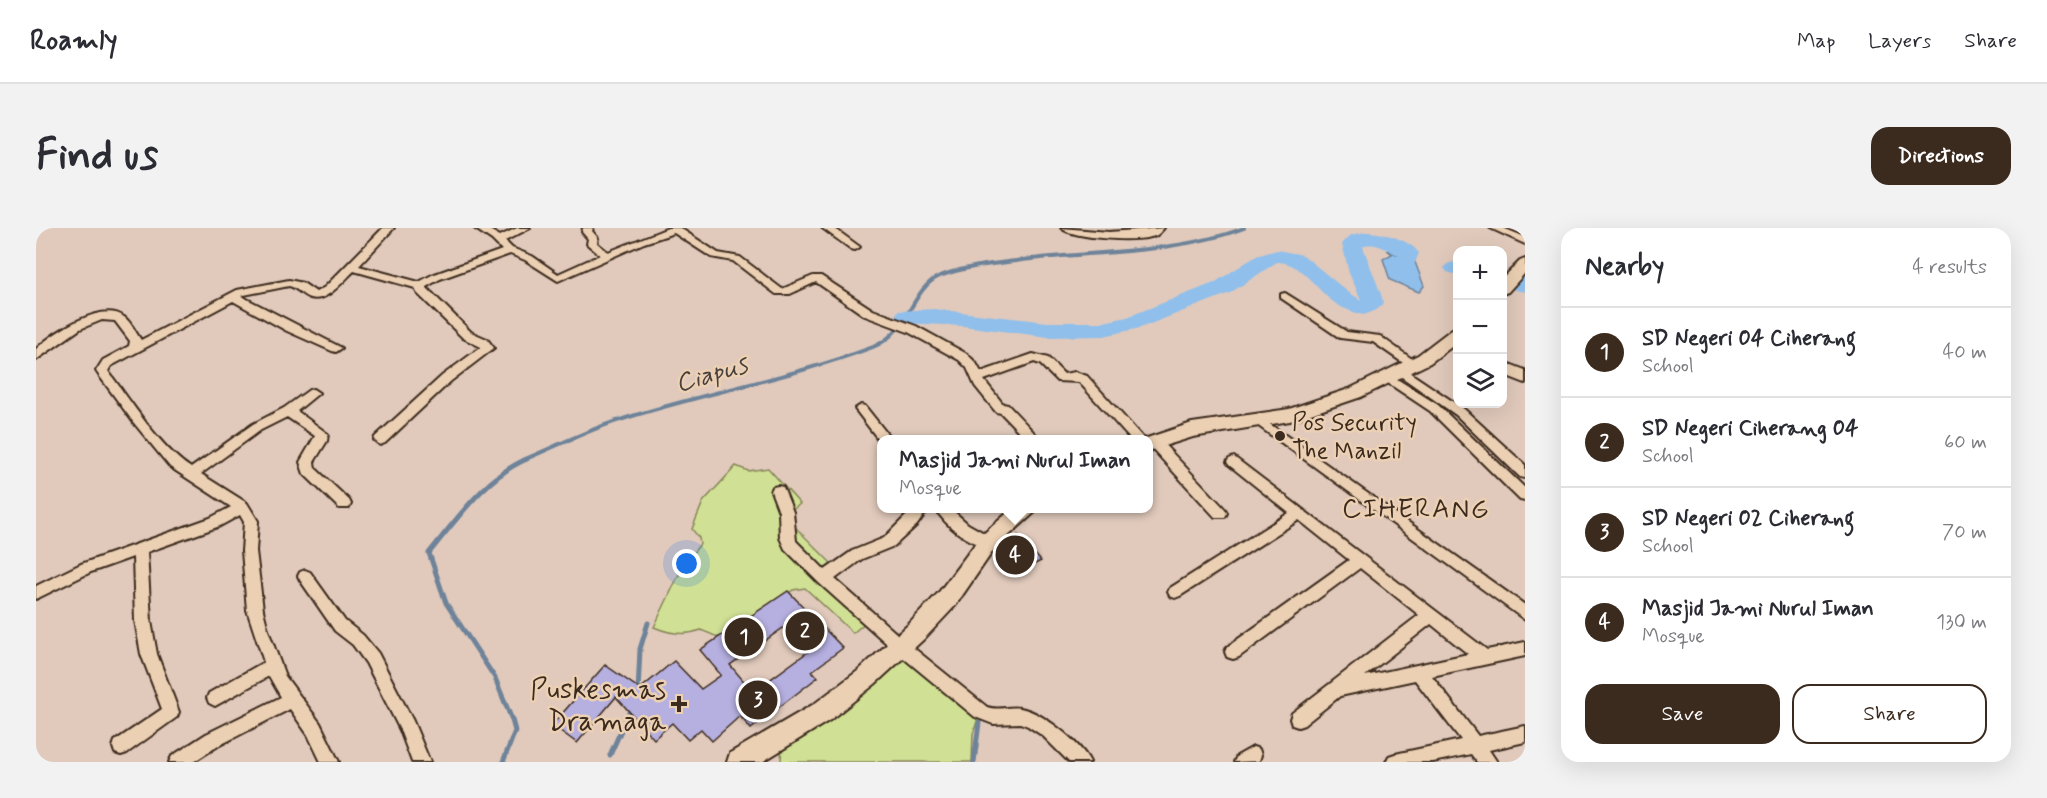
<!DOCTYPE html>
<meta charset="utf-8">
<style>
body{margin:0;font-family:Mynerve,sans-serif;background:#f2f2f3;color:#2b2b33}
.controls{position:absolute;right:18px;top:18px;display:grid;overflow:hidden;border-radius:12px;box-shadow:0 6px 24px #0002}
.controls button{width:54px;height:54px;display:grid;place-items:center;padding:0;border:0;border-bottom:2px solid #e1e1e2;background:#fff;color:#2b2b33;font:30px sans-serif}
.you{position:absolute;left:651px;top:336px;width:21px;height:21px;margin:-15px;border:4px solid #fff;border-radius:50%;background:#1a73e8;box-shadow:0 0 0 9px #1a73e833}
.badge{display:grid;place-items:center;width:39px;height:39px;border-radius:50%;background:#3b2a1e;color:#fff;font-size:20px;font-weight:700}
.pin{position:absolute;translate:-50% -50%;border:3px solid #fff;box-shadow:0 2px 6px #0006}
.popup{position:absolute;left:841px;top:207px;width:276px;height:78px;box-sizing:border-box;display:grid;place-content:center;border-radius:12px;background:#fff;filter:drop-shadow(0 2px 4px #0005);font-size:20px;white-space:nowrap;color:#7c7c81}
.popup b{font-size:22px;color:#2b2b33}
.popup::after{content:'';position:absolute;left:50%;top:100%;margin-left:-12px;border:12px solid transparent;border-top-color:#fff}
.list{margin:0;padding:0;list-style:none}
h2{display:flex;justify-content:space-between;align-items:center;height:78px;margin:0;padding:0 24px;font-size:26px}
h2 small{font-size:20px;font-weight:400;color:#7c7c81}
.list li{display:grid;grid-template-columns:39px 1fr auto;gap:18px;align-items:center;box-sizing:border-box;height:90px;padding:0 24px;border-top:2px solid #e1e1e2}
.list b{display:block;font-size:22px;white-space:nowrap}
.list p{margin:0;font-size:20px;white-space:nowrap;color:#7c7c81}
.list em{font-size:20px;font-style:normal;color:#7c7c81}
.actions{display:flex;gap:12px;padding:18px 24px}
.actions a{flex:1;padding:14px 0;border:2px solid #3b2a1e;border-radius:18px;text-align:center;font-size:21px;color:#3b2a1e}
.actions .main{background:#3b2a1e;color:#fff}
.icon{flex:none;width:33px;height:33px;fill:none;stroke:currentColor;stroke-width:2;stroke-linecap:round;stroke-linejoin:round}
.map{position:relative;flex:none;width:1489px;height:534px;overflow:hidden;border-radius:18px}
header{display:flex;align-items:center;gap:36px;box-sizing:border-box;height:84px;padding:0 30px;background:#fff;border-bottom:2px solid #e1e1e2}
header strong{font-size:28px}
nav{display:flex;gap:33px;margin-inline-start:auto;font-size:21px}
.intro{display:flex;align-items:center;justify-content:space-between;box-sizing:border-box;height:144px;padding:0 36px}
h1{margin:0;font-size:42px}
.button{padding:15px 27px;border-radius:18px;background:#3b2a1e;color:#fff;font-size:21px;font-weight:700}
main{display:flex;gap:36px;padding:0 36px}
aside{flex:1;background:#fff;border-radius:18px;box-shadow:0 6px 24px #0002}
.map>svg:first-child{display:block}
.green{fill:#d0e094;stroke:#868559;stroke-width:1.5}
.water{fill:#90bfeb;stroke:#6e8399;stroke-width:1.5}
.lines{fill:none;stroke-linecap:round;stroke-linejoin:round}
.stream-far1{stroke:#6e8399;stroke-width:4}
.stream{stroke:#6e8399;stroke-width:5}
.river{fill:#90bfeb;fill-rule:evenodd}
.building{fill:#b6b0e1;stroke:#3b2a1e;stroke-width:1.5;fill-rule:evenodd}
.street-casing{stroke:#3b2a1e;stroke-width:4}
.secondary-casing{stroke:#3b2a1e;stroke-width:4}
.street{fill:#ecd0b3;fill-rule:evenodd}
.secondary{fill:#ecd0b3;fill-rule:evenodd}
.poi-dot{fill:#3b2a1e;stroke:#ecd0b3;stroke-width:2}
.labels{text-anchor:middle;stroke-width:5;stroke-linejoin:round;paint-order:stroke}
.poi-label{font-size:24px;fill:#3b2a1e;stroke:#ecd0b3;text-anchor:start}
.water-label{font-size:26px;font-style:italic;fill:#48403d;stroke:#ecd0b3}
.quarter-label{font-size:27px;letter-spacing:1.5px;fill:#3b2a1e;stroke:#ecd0b3}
.near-poi-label{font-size:28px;fill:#3b2a1e;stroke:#ecd0b3;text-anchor:end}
</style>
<header>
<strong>Roamly</strong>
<nav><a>Map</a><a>Layers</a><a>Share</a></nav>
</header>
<div class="intro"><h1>Find us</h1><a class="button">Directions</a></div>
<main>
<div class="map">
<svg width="1489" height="534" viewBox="0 0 1489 534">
<rect width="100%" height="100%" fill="#e1cabc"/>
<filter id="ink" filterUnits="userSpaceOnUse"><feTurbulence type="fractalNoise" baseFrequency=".0167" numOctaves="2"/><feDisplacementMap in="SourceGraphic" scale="12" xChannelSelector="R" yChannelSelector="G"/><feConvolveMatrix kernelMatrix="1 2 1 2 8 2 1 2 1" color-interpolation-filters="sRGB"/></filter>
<g filter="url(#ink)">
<g class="green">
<path d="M700 238 712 243 732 240 764 276 755 283 757 297 805 345 797 350 837 388 817 405 769 360 757 362 689 412 665 402C649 408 634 406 618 399L647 338 664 316 663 310 656 301 667 274Z"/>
<polygon points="869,426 943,487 937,506 936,534 745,534 746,512 834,458"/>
</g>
<polygon class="water" points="1351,22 1379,34 1388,58 1383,64 1354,52 1347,31 1356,26"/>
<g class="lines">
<path class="stream-far1" d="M487 232C519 219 551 202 584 192 667 165 755 150 837 119 874 104 875 60 904 48 928 39 955 36 980 33 1053 23 1140 26 1208 0"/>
<g class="stream">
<polyline points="602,464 604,421 612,395"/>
<polyline points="574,527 595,480"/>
<path d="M467 534 479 503 476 492 459 450 410 375 393 325C421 291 450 248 491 231"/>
<polyline points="938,534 943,495"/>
</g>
<g class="river">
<path d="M1329 4C1346 4 1373 11 1383 25L1379 35 1372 37 1365 35 1362 27C1351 22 1339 13 1327 18 1329 26 1348 71 1347 74 1345 82 1334 85 1327 87 1316 84 1305 80 1296 73 1279 60 1265 34 1241 34L1194 65 1104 100 1068 108 1012 109 927 98 870 95 862 93 859 88 862 83 898 81 1012 94H1068L1091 89 1178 55 1220 28 1241 22 1267 27 1312 64 1325 72 1313 44 1306 16 1315 7Z"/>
<polygon points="1418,34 1422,35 1422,47 1411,44 1408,40 1411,36"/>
<polygon points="1466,46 1489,50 1489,64 1466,59"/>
</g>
</g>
<g class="building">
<polygon points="982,307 1005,333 975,348 957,327 970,313"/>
<path d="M752 363 807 420 776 443 782 449 715 501 704 488 676 513 665 501 652 512 636 495 618 511 580 469 541 515 516 497 569 437 604 461 638 433 665 461 685 447 664 422ZM750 398 773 423 717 464 694 437Z"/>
</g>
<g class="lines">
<g class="street-casing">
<g id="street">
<path d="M347 0H358L323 38 383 54 396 47 466 22 456 12 438 0H450L464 8 481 0H494L469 13 476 20 496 28 522 46 564 27 551 16 552 11 546 4 547 0H557L556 3 562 10 561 15 572 24 632 0H644L682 25 704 29 746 61 777 48H785L837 82 880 98 931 126 940 135 945 144 997 126 1012 130 1028 146 1039 144 1051 148 1109 212H1095L1043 154 1021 153 1004 136 998 134 948 152 967 176 972 177 1005 212H991L965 185 960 184 939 158 931 140 923 132 872 104 829 88 780 54 754 66H740L697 33 675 29 638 5 608 15 522 53 489 32 474 26 404 51 390 59 435 104 451 111 458 120 415 153 349 215 344 217 338 212 339 209 407 147 445 119 427 110 381 65 379 60 318 43C307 53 291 75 274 70 266 68 262 60 253 58L208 67 205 68 306 120 300 124 296 123 251 103 197 73 75 138 72 143C94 172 124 220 155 240L217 196 248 180 273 162 277 161 283 165 261 183 292 206 291 213 278 234 279 240 313 272 315 276 313 280H303L268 246 264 234 279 208 251 189 225 202 165 246 211 275 222 293 220 323 227 382 232 402 249 448 284 495 303 534H285L272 507 254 481 182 518 157 534H133L136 528 170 506 245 469 233 448 179 478 173 475 171 470 173 465 228 434 211 382 206 323 208 294 204 287 184 298 111 324 115 393 121 426 143 484 141 489 91 525 85 527 79 525 77 519 79 513 126 481 105 426 99 393 97 329 55 344 0 371V358L45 336 174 290 195 279 134 239 98 195 62 146 60 143 67 132 93 118 94 113 79 93 66 92 44 101 0 132V121C17 105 66 72 88 89 95 94 100 105 105 112L201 62 253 52 267 55 280 64 289 59Z"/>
<polygon points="786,0 798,0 824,19 819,22 815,21"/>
<path d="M1025 0 1073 4 1128 0C1126 2 1124 5 1121 7 1107 15 1038 11 1025 0Z"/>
<polygon points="1454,0 1467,0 1489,9 1489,16"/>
<polygon points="1249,65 1311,104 1344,108 1383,136 1377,140 1373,139 1337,114 1304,110 1245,70 1245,66"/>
<polygon points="1364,138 1428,181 1489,237 1489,250 1484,249 1420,187 1360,145 1358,142"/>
<polygon points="1353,146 1402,177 1489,260 1489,273 1484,272 1394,183 1349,153 1347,150"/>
<polygon points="825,177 829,178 856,212 846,212 845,215 819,181"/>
<polygon points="1221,187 1489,377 1489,392 1217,194 1215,191 1217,188"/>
<polygon points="1118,209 1123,211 1189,281 1191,285 1189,289 1179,289 1113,217 1112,212"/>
<path d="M1198 229 1451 422 1489 414V428L1396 448 1442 508 1489 498V514L1453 522 1461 534H1441L1435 526 1397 534H1350L1353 528 1359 526 1425 512 1379 452 1304 468 1268 497 1262 499 1256 497 1254 491 1256 485 1383 387 1324 340 1203 429 1197 431 1191 429 1189 424 1191 419 1313 332 1263 292 1144 368 1139 370 1134 368 1132 364 1134 360 1253 285 1193 237 1191 234 1193 231ZM1395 396 1432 426 1329 448Z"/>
<path d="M742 258 747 259 757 284 760 313 789 342 816 323 848 310 878 280H893L881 297 858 318 826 331 799 351 869 413 951 479C962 483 972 478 984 480 1005 483 1045 515 1054 534H1033L1007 508 992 498 984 495 957 496 939 489 859 423 783 355 749 321 744 310 743 284 735 263 737 259Z"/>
<path d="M899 280H914L932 296 957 310 959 314 957 318 952 320C931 313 911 300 899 280Z"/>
<polygon points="269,342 274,344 309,393 327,407 342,425 377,493 394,534 376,534 364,502 330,435 317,417 299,403 264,352 262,348 264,344"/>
<polygon points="1217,519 1223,521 1225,527 1223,533 1198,534 1201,528"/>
</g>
</g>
<g class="secondary-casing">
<g id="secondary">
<polygon points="1489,31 1489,45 1472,64 1466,66 1466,51 1484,33"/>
<polygon points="1422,100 1422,114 1394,135 1325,169 1254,193 1157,209 1112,223 1112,212 1105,212 1156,195 1253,181 1313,161 1382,127 1416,101"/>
<polygon points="1466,133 1489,142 1489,155 1466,146"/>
<polygon points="977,280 1001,280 998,285 959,320 919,378 889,410 839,456 794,492 726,534 691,534 694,525 778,476 823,442 873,396 903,364 945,308"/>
</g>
</g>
<use href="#street" class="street"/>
<use href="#secondary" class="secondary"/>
</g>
</g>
<g class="poi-dot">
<circle cx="1244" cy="208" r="6"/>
<path d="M640 467h6v6h6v6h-6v6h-6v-6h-6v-6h6z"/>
</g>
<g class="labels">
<g class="poi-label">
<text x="1256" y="202">Pos Security<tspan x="1256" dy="28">The Manzil</tspan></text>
</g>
<g class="water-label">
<text transform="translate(675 145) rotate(-16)" y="9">Ciapus</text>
</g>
<g class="quarter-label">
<text x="1380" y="289">CIHERANG</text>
</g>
<g class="near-poi-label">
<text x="630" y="470">Puskesmas<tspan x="630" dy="32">Dramaga</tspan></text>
</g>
</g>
</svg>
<div class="controls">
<button>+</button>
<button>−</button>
<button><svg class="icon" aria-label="layers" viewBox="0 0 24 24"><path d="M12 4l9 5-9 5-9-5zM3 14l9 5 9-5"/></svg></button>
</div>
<div class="you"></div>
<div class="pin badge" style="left:708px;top:409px">1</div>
<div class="pin badge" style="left:769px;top:403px">2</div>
<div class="pin badge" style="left:722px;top:472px">3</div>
<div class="pin badge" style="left:979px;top:327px">4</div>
<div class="popup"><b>Masjid Jami Nurul Iman</b>Mosque</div>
</div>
<aside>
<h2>Nearby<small>4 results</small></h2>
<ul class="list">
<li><span class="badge">1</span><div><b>SD Negeri 04 Ciherang</b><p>School</p></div><em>40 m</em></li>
<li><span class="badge">2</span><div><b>SD Negeri Ciherang 04</b><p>School</p></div><em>60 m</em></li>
<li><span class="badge">3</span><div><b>SD Negeri 02 Ciherang</b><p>School</p></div><em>70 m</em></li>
<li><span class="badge">4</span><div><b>Masjid Jami Nurul Iman</b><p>Mosque</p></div><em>130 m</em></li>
</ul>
<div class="actions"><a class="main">Save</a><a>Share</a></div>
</aside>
</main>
